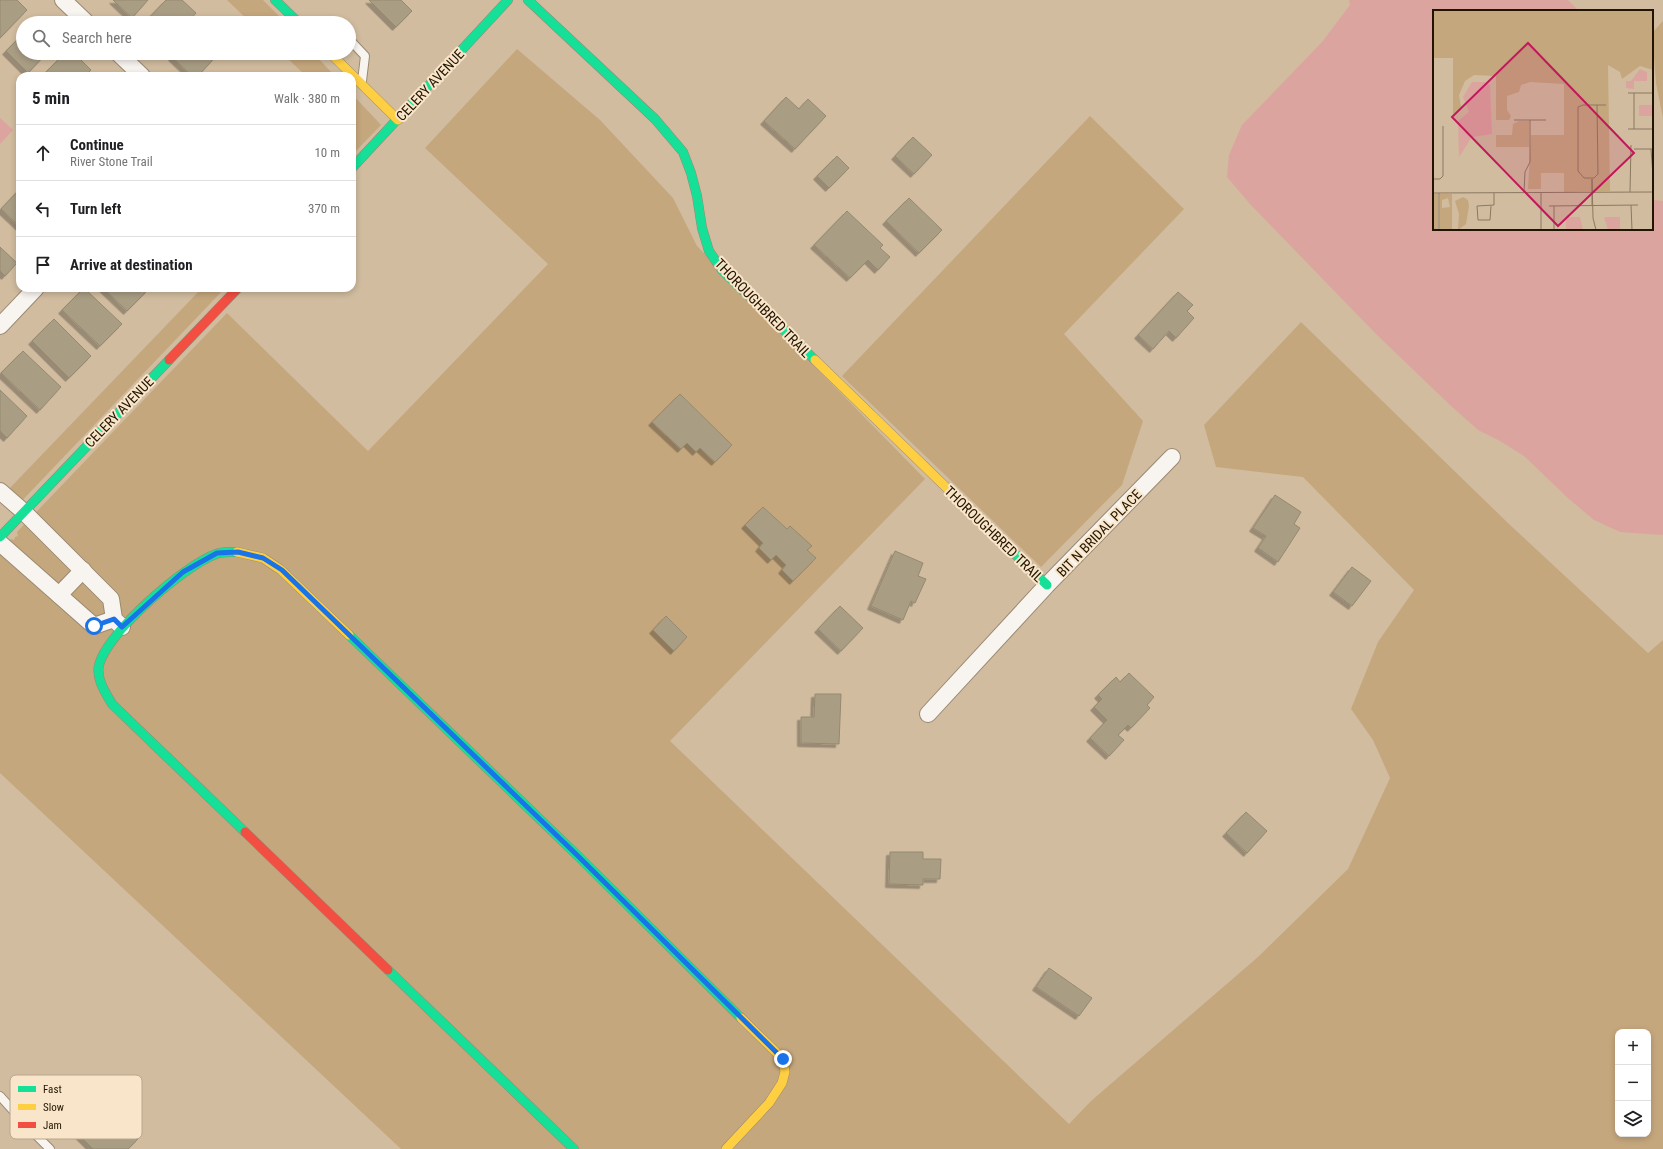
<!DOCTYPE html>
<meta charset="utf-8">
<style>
body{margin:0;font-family:"Roboto Condensed",sans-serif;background:#f6f6f6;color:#202124}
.controls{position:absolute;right:12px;bottom:12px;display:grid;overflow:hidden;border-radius:8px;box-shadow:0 2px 6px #0003}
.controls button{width:36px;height:36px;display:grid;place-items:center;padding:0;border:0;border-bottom:1px solid #e0e0e0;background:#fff;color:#202124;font:20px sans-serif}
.stop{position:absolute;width:12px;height:12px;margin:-9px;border:3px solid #1a73e8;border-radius:50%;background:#fff}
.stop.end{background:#1a73e8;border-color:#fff;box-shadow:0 1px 4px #0008}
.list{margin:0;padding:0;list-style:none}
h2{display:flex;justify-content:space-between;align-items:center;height:52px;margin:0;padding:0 16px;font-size:17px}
h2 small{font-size:13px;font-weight:400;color:#757577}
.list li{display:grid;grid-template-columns:26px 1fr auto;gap:12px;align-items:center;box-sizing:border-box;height:56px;padding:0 16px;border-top:1px solid #e0e0e0}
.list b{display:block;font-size:15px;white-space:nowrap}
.list p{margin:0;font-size:13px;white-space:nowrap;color:#757577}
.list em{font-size:13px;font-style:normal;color:#757577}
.icon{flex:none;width:22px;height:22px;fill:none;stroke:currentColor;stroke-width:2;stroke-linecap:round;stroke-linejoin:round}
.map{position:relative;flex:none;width:1663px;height:1149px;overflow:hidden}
.search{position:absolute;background:#fff;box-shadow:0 2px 6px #0003;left:16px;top:16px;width:340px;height:44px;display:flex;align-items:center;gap:10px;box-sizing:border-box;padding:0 14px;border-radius:22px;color:#757577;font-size:15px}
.panel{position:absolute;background:#fff;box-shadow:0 2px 6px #0003;left:16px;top:72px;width:340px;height:220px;border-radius:12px}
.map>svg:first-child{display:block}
.green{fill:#c5a77d;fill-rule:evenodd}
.water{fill:#dca49e}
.building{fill:#a99d84;stroke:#958970;filter:url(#shadow)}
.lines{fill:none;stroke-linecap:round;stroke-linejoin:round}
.lane-casing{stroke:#9a8972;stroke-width:10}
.street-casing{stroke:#9a8972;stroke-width:18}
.fast-casing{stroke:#9a8972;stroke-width:10}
.slow-casing{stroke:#9a8972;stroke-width:10}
.jam-casing{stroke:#9a8972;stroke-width:10}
.lane{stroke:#f8f5f1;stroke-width:8}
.street{stroke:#f8f5f1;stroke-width:16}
.fast{stroke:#16e098;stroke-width:9}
.slow{stroke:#ffcf43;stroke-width:9}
.jam{stroke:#f24e42;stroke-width:9}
.route{stroke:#1a73e8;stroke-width:5}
.labels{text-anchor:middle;stroke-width:4;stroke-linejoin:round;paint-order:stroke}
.street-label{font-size:14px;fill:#221401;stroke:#f9e5c9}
.inset-road{fill:none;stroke:#8b7960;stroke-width:1}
.view{fill:#c2185b;fill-opacity:0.15;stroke:#c2185b;stroke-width:2}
.inset-edge{fill:none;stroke:#221401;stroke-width:2}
.key{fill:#f9e5c9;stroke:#b8a68d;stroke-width:1}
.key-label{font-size:11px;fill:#221401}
</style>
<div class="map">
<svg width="1663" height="1149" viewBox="0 0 1663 1149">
<defs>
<filter id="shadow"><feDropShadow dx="-3.5" dy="3.5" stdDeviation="0" flood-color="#0004"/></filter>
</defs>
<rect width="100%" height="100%" fill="#d1bc9f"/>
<g class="green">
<polygon points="227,0 263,0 278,15 284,23 251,23"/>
<polygon points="1663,21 1663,118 1656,83 1652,33"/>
<path d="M517 49 600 120 673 198 697 246 925 479 670 741 1069 1124 1091 1101 1258 957 1348 869 1390 778 1373 740 1351 709 1378 642 1414 590 1303 477 1216 467 1204 425 1301 322 1510 525 1648 653 1663 640V1149H401L0 773V550L11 539 14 540 15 537 18 536 17 532 227 313 368 451 548 264 425 148ZM1618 1032H1648V1134H1618Z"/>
<polygon points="282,53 313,53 335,76 306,76"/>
<polygon points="352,94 381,125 352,155 352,131 354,126 352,121"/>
<polygon points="1090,116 1184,209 1064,334 1143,421 1122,485 1041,567 842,376"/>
<polygon points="202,288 225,288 13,510 8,490"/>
</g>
<g class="water">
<polygon points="1349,0 1568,0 1579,11 1434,11 1434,229 1652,229 1652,200 1663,201 1663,535 1662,535 1620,532 1594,520 1569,499 1524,456 1500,441 1478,430 1450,405 1375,333 1250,204 1227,177 1229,155 1242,125 1322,42 1350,5"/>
<polygon points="0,118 13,130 0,144"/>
</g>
<g class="building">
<polygon points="0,0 17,0 27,10 0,38"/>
<polygon points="113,0 148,0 132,18"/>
<polygon points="166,0 182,0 196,13 187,23 144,23"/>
<polygon points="369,0 401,0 412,11 396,27"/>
<polygon points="23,34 23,53 47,53 28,73 6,51"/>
<polygon points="65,53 74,53 91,70 85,76 42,76"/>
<polygon points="176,53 219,53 198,76 192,76 172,57"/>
<polygon points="786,97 799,109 808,99 826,116 795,149 764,121"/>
<polygon points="913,137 932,155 914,174 895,156"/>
<polygon points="837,156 849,168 829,188 817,176"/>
<polygon points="20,189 20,227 1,209"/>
<polygon points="909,198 942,230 919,253 886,221"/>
<polygon points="847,211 883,245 880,248 890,257 878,270 868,260 850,278 814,245"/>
<polygon points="0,247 17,263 5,276 0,271"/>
<polygon points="84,288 122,324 100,346 62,310"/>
<polygon points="103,288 147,288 148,290 127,311"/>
<polygon points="1178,292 1193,305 1187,311 1194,318 1176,338 1169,331 1153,349 1138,335"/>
<polygon points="54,319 91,356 69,378 32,341"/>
<polygon points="23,351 61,387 40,410 1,373"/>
<polygon points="0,390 27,416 7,438 0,431"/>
<polygon points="680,394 732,445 715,462 700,448 696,452 687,443 681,449 652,422"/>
<polygon points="1275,495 1301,512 1294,524 1300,528 1278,562 1258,548 1266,536 1253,528"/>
<polygon points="763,507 787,529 790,526 812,546 807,550 816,558 793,581 782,570 786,565 776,555 771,560 759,548 763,543 745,525"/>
<polygon points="895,551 923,563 918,576 926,579 915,603 911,601 903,620 871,606"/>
<polygon points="1352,567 1371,581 1352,606 1333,592"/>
<polygon points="840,606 863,628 841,651 818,629"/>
<polygon points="666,616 687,637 674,651 653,630"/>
<polygon points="1129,673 1154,697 1147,705 1150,708 1131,728 1128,725 1118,735 1124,740 1109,756 1090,738 1107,720 1094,707 1102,699 1098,695 1116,677 1120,682"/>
<polygon points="815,694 841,694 839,744 801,743 801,717 814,717"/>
<polygon points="1246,812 1267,831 1247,853 1226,833"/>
<polygon points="890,852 923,852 923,859 941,859 940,879 923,879 923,885 889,884"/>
<polygon points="1049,968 1092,998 1079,1016 1036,987"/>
<polygon points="103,1103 139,1138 128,1149 93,1149 75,1131"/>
</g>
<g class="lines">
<g class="lane-casing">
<g id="lane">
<polyline points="323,23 330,21 333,23"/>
<polyline points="349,39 365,56 362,81"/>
<polyline points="0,1096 27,1126 50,1149"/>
</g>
</g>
<g class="street-casing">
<g id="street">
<polyline points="63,0 87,23"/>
<polyline points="118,53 142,76"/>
<polyline points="0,326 36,288"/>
<polyline points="0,491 24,512 111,599 114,619 122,627"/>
<polyline points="0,543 94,626 114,619"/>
<polyline points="59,595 83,570"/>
<polyline points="928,714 1047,585 1172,457"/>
</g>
</g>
<g class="fast-casing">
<g id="fast">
<polyline points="275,0 299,23"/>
<polyline points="528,0 655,119 683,152 691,173 697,196 702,228 709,251 722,270 815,360"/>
<polyline points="352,168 508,0"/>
<polyline points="954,495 1047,585"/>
<polyline points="0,537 169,360"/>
<path d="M237 552C231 552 222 551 216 554 185 565 107 632 99 665 96 679 105 692 112 704L245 832"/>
<polyline points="349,635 578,856 741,1018"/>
<polyline points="388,970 574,1149"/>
</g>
</g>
<g class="slow-casing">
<g id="slow">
<polyline points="330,53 398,120"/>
<polyline points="815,360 954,495"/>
<polyline points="237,552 263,558 281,570 349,635"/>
<polyline points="726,1149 769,1103 782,1083 785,1072 783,1059 741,1018"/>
</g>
</g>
<g class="jam-casing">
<g id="jam">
<polyline points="169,360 238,288"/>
<polyline points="245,832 388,970"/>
</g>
</g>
<use href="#lane" class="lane"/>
<use href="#street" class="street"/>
<use href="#fast" class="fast"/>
<use href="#slow" class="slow"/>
<use href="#jam" class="jam"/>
</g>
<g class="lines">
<polyline class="route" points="94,626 114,619 122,627 183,572 217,553 238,552 263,558 282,570 578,856 783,1059"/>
</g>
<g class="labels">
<g class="street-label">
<text transform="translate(430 85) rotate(-47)" y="5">CELERY AVENUE</text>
<text transform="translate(763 308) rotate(46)" y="5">THOROUGHBRED TRAIL</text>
<text transform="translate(119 412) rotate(-46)" y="5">CELERY AVENUE</text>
<text transform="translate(1099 533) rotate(-46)" y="5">BIT N BRIDAL PLACE</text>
<text transform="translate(994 534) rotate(44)" y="5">THOROUGHBRED TRAIL</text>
</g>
</g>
<g transform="translate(1433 10)">
<rect width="220" height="220" fill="#d1bc9f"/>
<path d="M0 0H220V60L207 56 189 69 187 62 175 55 177 181 131 182V163H108V179H95L98 125H131V74L97 72 88 75 86 82 74 86V100L78 106 76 110H63V66L41 65 32 71 26 85 28 97 20 105V48H0ZM86 111H96V137H63V125H79L80 114ZM0 184H5V220H0ZM7 184H19V220H7ZM15 188 17 197 9 198V190ZM30 187 35 190 36 196 33 214 25 220 26 204 22 191Z" fill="#c5a77d" fill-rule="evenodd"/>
<path d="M207 59 214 62V71H201V79L193 78V71H198ZM39 72H52L57 75 59 124 39 127 26 147 25 111 36 102 30 87ZM206 95H220V106H206ZM133 207H147L150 220H133ZM171 207H187V220H175Z" fill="#dca49e"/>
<path class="inset-road" d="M195 83H220M201 83V119M164 95 165 164 161 168H151L145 161V97L150 95H173M81 110H113M195 119H220M201 139H220M218 139 220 166M0 169H7L10 166V116M159 169 160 208 163 220M159 169V195M91 182 92 162 97 152V110M197 182 198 135M0 183 220 182M6 183V220M198 195 199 220M58 196 57 210H45L44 196 61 195V183M116 196 205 195M121 196V220M108 220V183"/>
<path class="view" d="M95 33 201 143 125 216 19 107Z"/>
<rect width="220" height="220" class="inset-edge"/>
</g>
<rect x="10" y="1075" width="132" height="64" rx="6" class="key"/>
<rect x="18" y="1086" width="18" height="6" fill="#16e098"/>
<rect x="18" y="1104" width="18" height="6" fill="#ffcf43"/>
<rect x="18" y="1122" width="18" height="6" fill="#f24e42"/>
<g class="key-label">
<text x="43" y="1093">Fast</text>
<text x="43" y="1111">Slow</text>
<text x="43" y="1129">Jam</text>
</g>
</svg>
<div class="controls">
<button>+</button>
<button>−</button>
<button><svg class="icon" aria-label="layers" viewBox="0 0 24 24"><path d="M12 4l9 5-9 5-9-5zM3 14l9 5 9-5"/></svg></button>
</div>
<div class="stop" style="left:94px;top:626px"></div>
<div class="stop end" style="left:783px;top:1059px"></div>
<div class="search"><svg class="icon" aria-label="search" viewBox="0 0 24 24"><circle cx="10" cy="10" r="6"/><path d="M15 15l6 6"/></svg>Search here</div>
<section class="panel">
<h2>5 min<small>Walk · 380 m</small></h2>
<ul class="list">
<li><svg class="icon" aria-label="ahead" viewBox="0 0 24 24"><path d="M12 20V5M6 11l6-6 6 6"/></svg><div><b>Continue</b><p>River Stone Trail</p></div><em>10 m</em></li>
<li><svg class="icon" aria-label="left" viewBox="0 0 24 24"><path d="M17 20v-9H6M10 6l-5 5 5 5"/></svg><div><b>Turn left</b></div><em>370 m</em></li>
<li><svg class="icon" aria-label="arrive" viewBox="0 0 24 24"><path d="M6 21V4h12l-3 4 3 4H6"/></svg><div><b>Arrive at destination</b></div></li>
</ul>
</section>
</div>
